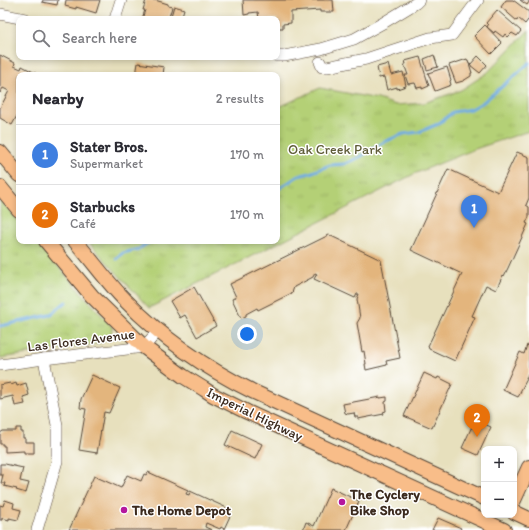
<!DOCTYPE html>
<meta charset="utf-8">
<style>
body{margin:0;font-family:Itim,sans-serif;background:#f7f7f7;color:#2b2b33}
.controls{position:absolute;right:12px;bottom:12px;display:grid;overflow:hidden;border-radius:8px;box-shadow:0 2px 6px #0003}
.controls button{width:36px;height:36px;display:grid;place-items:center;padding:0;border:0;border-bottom:1px solid #e1e1e2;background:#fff;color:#2b2b33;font:20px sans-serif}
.you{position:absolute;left:247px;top:334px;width:14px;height:14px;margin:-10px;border:3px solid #fff;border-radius:50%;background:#1a73e8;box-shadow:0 0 0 6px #1a73e833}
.badge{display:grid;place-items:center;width:26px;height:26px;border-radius:50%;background:#b5179e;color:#fff;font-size:13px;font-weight:700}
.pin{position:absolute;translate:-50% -33px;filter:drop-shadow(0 1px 2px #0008)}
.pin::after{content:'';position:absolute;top:21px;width:14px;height:12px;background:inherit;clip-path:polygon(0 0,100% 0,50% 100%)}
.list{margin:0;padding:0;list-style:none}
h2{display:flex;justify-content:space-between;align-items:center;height:52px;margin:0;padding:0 16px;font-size:17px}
h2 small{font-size:13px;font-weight:400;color:#7c7c81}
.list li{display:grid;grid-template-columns:26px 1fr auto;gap:12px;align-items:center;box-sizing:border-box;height:60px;padding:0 16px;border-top:1px solid #e1e1e2}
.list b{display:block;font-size:15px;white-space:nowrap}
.list p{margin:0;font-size:13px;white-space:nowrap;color:#7c7c81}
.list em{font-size:13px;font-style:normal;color:#7c7c81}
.icon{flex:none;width:22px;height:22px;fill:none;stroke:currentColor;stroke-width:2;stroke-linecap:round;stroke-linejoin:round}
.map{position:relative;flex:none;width:529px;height:530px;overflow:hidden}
.search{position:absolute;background:#fff;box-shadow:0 2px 6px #0003;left:16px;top:16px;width:264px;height:44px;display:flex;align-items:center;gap:10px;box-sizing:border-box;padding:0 14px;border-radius:8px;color:#7c7c81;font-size:15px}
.panel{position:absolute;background:#fff;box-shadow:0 2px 6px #0003;left:16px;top:72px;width:264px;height:172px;border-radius:8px}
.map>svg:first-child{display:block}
.park{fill:url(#park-tufts);stroke:#787d4a}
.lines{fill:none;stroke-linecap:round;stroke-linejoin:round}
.stream{stroke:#72ade3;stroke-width:3}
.building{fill:#e3b57d}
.minor-casing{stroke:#554536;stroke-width:12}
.major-casing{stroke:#554536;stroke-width:16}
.minor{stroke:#fff;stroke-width:11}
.major{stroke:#f8bd89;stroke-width:14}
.poi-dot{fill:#b5179e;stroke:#fff;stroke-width:1.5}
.labels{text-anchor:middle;stroke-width:3;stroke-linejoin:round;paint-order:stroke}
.park-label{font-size:14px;fill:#5f5c38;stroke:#fff}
.street-label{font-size:14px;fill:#3b2a1e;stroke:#fff}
.poi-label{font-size:14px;font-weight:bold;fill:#3b2a1e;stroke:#fff;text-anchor:start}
</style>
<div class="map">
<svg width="529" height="530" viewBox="0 0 529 530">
<defs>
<pattern id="park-tufts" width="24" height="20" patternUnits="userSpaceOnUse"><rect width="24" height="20" fill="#b4d076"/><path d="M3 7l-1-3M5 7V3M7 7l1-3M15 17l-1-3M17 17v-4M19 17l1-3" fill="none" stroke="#9cb366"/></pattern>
</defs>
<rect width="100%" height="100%" fill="#fff"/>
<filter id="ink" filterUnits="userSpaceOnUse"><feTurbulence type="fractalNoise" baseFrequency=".025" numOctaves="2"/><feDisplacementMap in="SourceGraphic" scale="8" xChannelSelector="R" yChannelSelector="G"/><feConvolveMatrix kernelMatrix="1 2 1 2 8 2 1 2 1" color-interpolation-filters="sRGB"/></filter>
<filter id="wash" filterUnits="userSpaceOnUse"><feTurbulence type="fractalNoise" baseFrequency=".012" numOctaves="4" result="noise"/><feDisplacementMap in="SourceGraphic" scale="16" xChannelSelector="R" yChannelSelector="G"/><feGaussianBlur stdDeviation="0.9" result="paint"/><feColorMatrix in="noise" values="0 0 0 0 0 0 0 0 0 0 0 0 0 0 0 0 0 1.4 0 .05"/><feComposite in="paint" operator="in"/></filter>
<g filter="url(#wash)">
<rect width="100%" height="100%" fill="#e7e0bd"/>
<g class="park">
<polygon points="529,30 529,131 475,149 414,174 149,308 102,257 88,241 277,241 277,108 320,88 378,99 396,105 424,103 461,90 487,73"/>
<path d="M0 199 19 221V241H36L112 327C112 336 108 340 100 343L0 358Z"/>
</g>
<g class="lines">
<g class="stream">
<polyline points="277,190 298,176 310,173 330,165 344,164 360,157 384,142 403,134 419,132 438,124 453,112 471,109 482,103 510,80 529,63"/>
<polyline points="116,259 123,253 139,249 151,241"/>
<polyline points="0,326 50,315 66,302"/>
</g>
</g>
<g id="blocks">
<g class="building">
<polygon points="43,0 58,0 57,5 42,2"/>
<polygon points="66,0 100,0 96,13 76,7 76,9 65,6"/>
<polygon points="146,0 155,0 168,4 168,6 172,7 169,17 171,17 171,19 142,19 145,10 143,10"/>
<polygon points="243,0 333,0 334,12 320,12 320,10 291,12 291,23 283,24 283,28 277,28 277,19 259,19 258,12 249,13 249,14 244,15"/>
<polygon points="506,0 513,0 529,12 529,20 528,20 525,24 518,18 517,21 501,7"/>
<polygon points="520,0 529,0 529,2 527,5"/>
<polygon points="174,6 184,9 181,19 171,16"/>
<polygon points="497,10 521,31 517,36 512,33 508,37 505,34 503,37 495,31 494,33 487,27 488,25 486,23"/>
<polygon points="485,25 502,43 491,54 474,36"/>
<polygon points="0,55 15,63 14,66 21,69 22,66 39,75 19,75 19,112 12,125 0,118 0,108 9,91 3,88 0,93"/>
<polygon points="434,55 438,67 427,70 424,59"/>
<polygon points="478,56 487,65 480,73 470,65"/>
<polygon points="420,57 429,86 422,89 422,87 417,88 415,83 408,84 405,75 408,75 404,64 406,64 405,61"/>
<polygon points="467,59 467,60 468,60 472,73 471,73 471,76 463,81 456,83 449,65"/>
<polygon points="138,63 164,67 163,75 136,75"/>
<polygon points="388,64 391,75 403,72 406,86 397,89 397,87 387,90 384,77 379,78 377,67"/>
<polygon points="447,67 451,80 450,81 451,85 435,91 428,73"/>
<polygon points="517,152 529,157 529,198 526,205 529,207 529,217 526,223 528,224 508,268 504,276 503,275 496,290 486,285 472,316 475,317 455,361 429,349 428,346 462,274 411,250 448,169 498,192"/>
<polygon points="329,235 381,260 400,358 386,361 387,365 366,370 365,364 366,364 364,351 362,352 357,323 360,318 357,299 359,294 357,294 355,298 314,279 317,274 315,273 313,277 294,287 292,293 258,310 257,308 246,314 246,316 241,318 232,299 236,297 230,284"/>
<polygon points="194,287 216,326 197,337 185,315 180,318 170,301"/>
<polygon points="527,345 529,346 529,372 526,378 527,379 520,392 521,392 518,397 503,390 520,352 524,354"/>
<polygon points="424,373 437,379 438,377 452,384 432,428 404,416"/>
<polygon points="92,375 120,388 109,413 104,412 97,453 79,450 86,409 80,408 81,399"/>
<polygon points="10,383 11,385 16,383 17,386 26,383 29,395 23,397 25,404 15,406 13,396 0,399 0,385"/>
<polygon points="380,397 380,398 387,397 387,401 385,402 386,411 383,412 384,414 358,419 358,417 355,417 354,413 348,414 345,413 343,404"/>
<polygon points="475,420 491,427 478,455 462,448"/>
<polygon points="16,428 21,428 21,432 23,432 23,438 25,438 25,442 34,442 34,453 24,453 24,451 5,452 5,446 3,446 3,444 0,444 0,433 3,431 16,431"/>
<polygon points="232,430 262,444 255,459 225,445"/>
<polygon points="0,464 5,464 23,468 20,481 29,483 26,493 16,490 17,489 4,486 5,483 1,483 3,475 0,475"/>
<polygon points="148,472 188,490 186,494 189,495 190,491 227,508 226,512 228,513 227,515 230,516 224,529 221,527 220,529 206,523 205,527 212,530 69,530 94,476 121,488 127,475 141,481 144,474 146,475"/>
<polygon points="331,488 359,501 346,530 303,530 306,522 314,526"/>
<polygon points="5,500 14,503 13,508 21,510 18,520 9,518 9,520 2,518 2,520 0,520 0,505 3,506"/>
<polygon points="438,518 461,528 460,530 432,530"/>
</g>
</g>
</g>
<g filter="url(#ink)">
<use href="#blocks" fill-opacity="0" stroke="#554536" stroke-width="1"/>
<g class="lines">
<g class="minor-casing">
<g id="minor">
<polyline points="0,14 25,19"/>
<polyline points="115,19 121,0"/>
<polyline points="277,56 284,56 321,49 354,39 383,23 416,3 419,0"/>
<polyline points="320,62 322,67 327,67 366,59 430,38 452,35 478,0"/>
<polyline points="0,365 44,359 144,347 158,331"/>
<polyline points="37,530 57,461 57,425 44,359"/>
</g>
</g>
<g class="major-casing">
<g id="major">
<polyline points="0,152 19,175"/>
<polyline points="0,187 19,210"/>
<polyline points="46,241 92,296 144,347 183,376 204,389 213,395 247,412 504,530"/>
<path d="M75 241C92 260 107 282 125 300 161 337 207 369 254 392L484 498"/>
<polyline points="514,500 529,467"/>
<polyline points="514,512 529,519"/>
</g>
</g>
<use href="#minor" class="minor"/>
<use href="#major" class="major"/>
</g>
</g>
<g class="poi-dot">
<circle cx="342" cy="502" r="4"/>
<circle cx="124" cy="510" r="4"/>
</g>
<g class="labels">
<g class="park-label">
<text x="335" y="154">Oak Creek Park</text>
</g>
<g class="street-label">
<text transform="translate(81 340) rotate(-7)" y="5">Las Flores Avenue</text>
<text transform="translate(255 414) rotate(26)" y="5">Imperial Highway</text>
</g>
<g class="poi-label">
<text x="350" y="499">The Cyclery<tspan x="350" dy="16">Bike Shop</tspan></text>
<text x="132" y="515">The Home Depot</text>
</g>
</g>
</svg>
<div class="controls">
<button>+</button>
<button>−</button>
</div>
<div class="you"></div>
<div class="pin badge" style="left:474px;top:228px;background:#3f7fe0">1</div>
<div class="pin badge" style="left:477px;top:437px;background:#e8710a">2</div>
<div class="search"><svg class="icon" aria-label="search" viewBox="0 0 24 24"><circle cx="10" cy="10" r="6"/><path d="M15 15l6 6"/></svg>Search here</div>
<section class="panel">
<h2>Nearby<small>2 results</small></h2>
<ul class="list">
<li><span class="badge" style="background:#3f7fe0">1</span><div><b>Stater Bros.</b><p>Supermarket</p></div><em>170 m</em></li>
<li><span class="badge" style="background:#e8710a">2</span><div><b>Starbucks</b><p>Café</p></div><em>170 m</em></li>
</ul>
</section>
</div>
